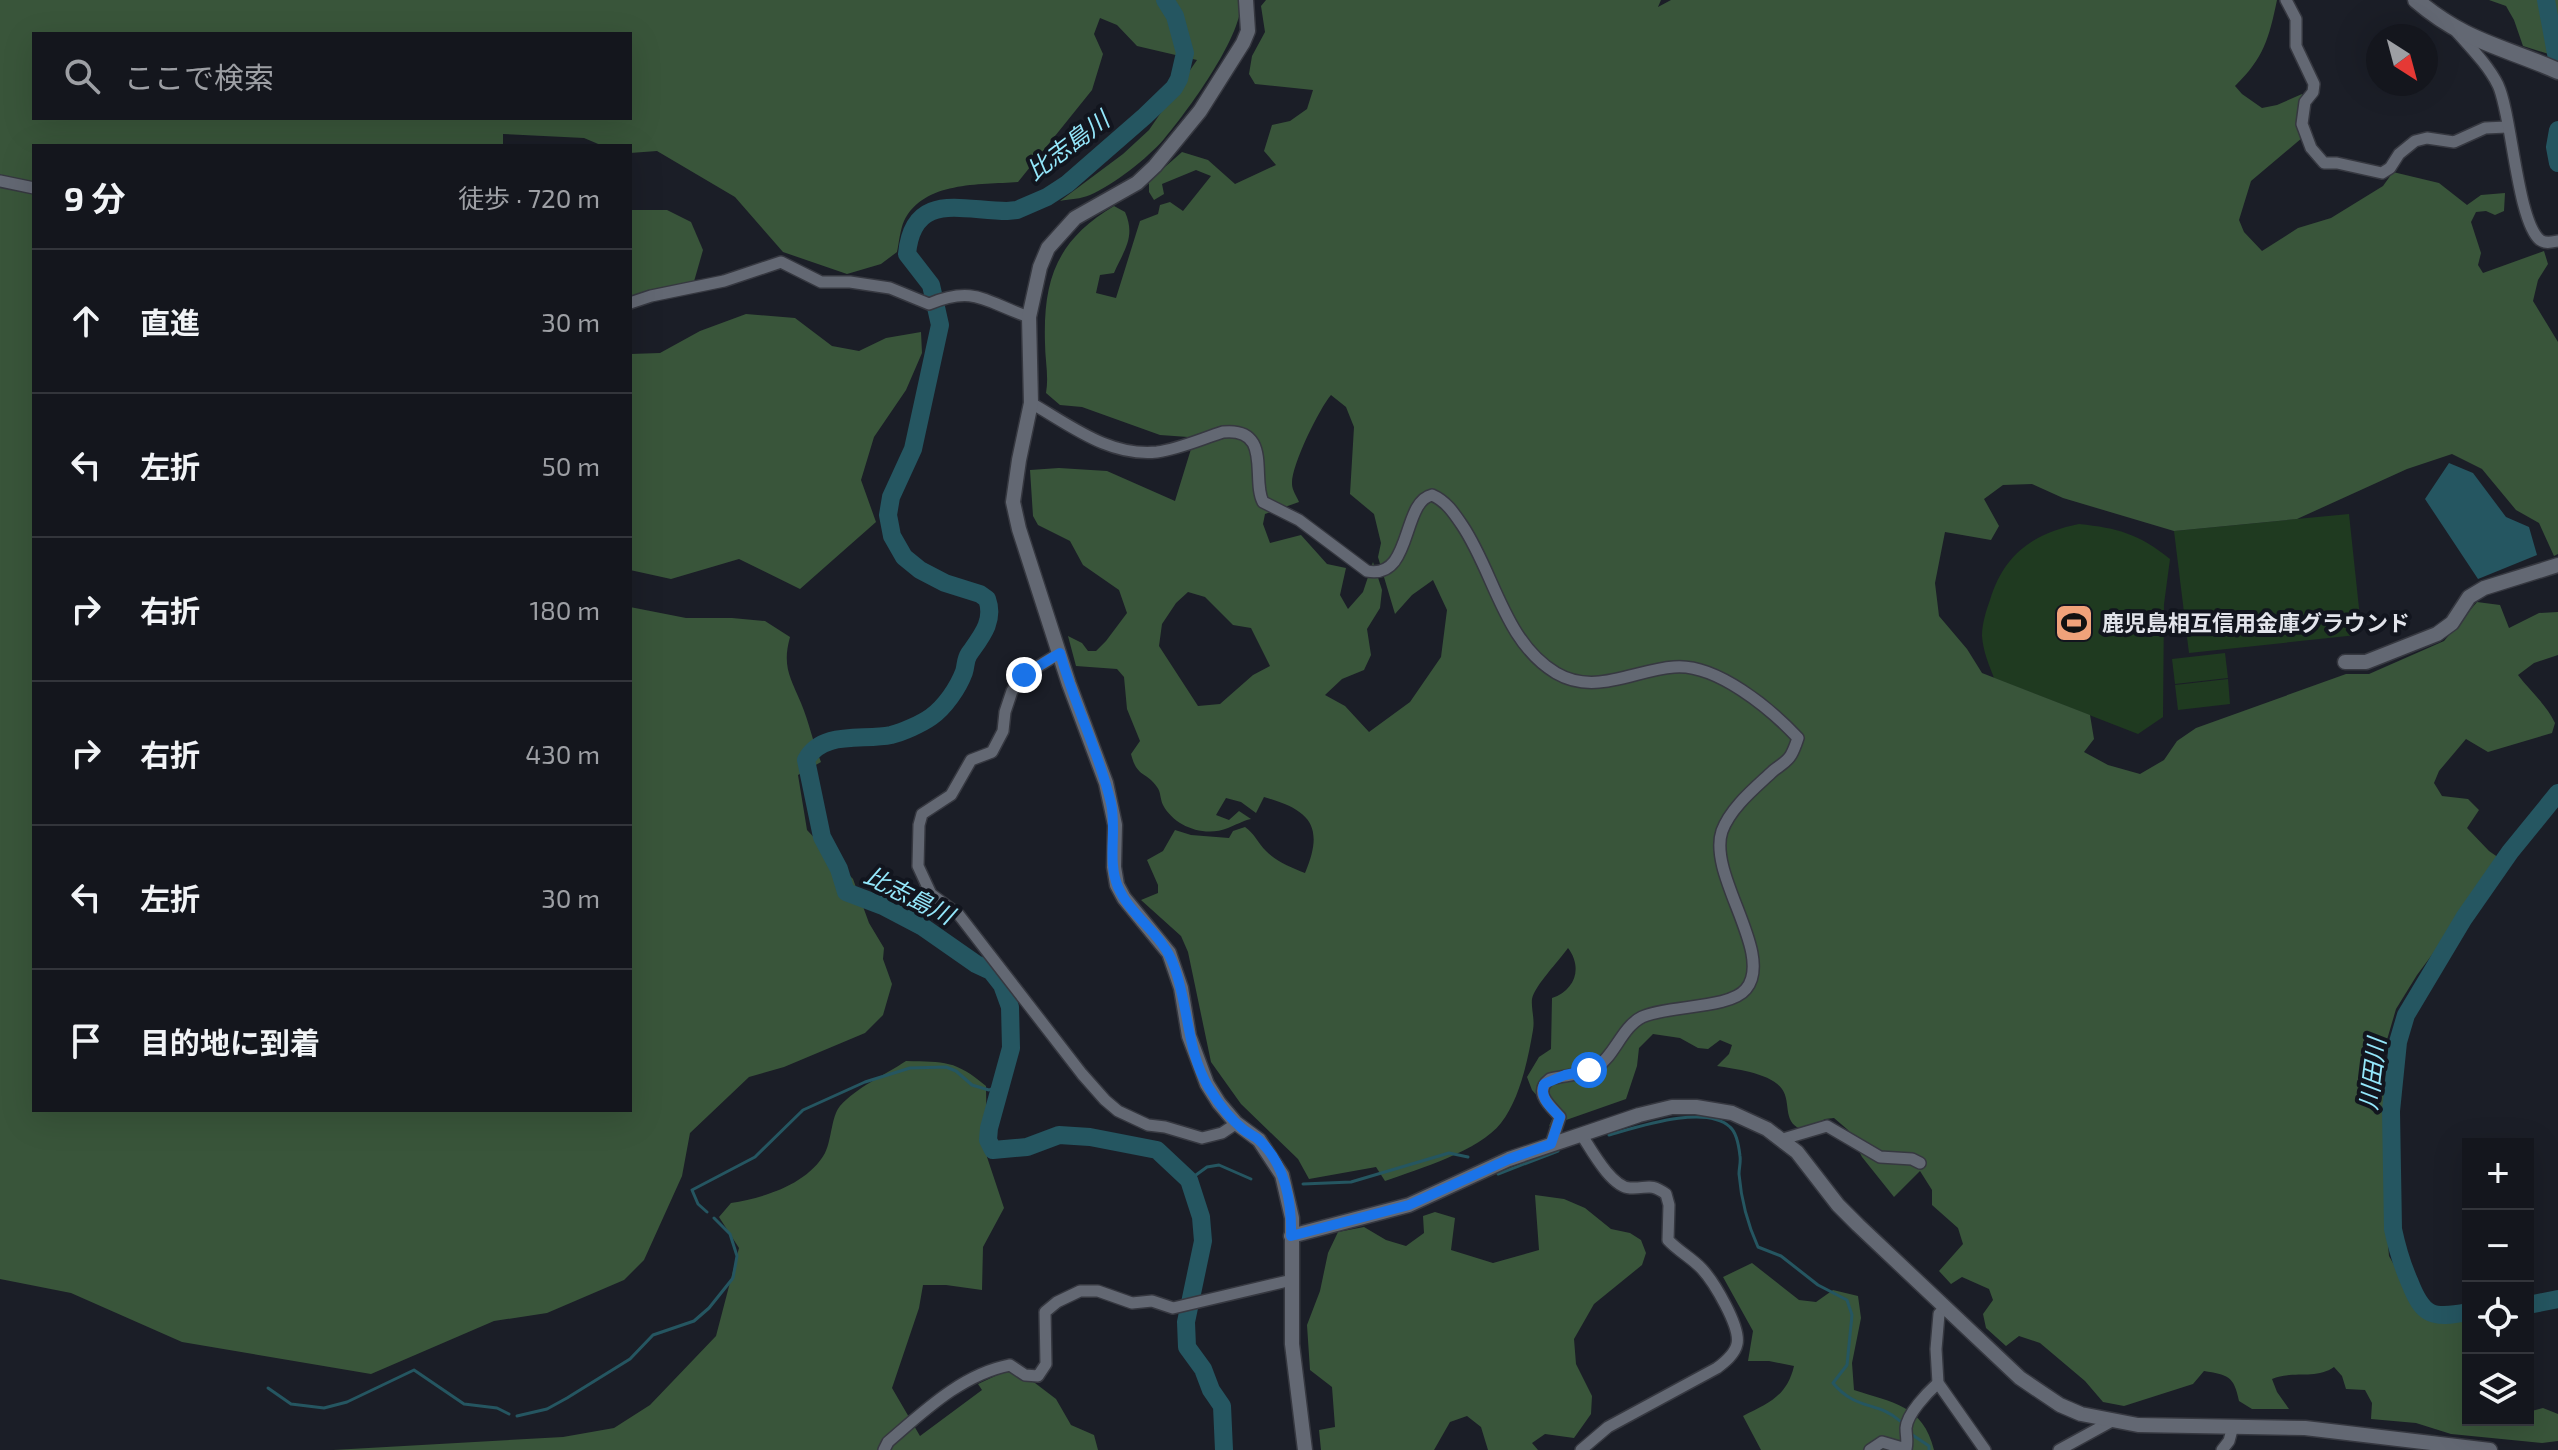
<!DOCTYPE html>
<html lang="ja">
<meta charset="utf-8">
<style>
body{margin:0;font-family:"Exo 2","Noto Sans JP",sans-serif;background:#1d1f26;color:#f1f3f6}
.controls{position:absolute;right:24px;bottom:24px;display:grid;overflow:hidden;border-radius:0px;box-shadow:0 8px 32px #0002}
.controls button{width:72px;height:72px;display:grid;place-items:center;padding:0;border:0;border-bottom:2px solid #33353b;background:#14161d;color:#f1f3f6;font:40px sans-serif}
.compass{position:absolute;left:2366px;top:24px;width:72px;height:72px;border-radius:50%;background:#14161d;box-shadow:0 8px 32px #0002;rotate:144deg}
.stop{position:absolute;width:24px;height:24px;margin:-18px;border:6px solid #1a73e8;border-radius:50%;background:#fff}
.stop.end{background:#1a73e8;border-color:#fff;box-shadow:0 2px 8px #0008}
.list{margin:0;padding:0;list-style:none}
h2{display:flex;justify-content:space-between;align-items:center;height:104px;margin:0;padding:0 32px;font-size:34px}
h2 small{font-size:26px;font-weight:400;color:#9d9fa4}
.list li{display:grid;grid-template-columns:52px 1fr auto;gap:24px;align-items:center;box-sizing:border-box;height:144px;padding:0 32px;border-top:2px solid #33353b}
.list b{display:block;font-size:30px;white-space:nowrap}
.list em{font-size:26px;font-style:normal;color:#9d9fa4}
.icon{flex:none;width:44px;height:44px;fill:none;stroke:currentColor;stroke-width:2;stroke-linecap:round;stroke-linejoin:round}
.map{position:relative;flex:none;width:2558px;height:1450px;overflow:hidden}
.search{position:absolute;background:#14161d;box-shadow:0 8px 32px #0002;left:32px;top:32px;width:600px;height:88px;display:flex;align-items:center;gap:20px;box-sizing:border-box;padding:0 28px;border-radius:0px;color:#9d9fa4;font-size:30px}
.panel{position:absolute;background:#14161d;box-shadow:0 8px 32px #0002;left:32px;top:144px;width:600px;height:968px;border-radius:0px}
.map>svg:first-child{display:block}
.green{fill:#1f3a20}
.forest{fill:#39553a;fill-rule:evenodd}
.water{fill:#255661}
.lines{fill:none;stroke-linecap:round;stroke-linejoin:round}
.stream{stroke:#255661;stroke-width:3}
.river{stroke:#255661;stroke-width:18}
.minor-casing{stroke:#363840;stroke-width:14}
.tertiary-casing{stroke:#363840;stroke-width:17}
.secondary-casing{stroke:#363840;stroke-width:19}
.minor{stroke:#636873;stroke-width:11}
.tertiary{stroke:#636873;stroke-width:14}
.secondary{stroke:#636873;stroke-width:16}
.route{stroke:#1a73e8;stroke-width:10}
.labels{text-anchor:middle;stroke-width:8;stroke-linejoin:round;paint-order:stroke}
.poi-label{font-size:22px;font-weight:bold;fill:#e2e4eb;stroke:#12151e;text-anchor:start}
.water-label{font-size:24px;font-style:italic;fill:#94e7fb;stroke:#12151e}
</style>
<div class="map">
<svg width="2558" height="1450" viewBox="0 0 2558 1450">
<rect width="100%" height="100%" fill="#1b1e27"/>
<g class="green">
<polygon points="2349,514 2361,627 2357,635 2189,653 2174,531"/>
<path d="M2079 524C2118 528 2139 534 2170 559L2164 604 2163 717 2138 734 1994 678C1989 665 1983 651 1982 636 1982 624 1986 611 1990 600 2004 554 2034 533 2079 524Z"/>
<polygon points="2225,653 2228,678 2175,684 2172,659"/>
<polygon points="2228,679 2230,704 2178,710 2175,685"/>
</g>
<g class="forest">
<path d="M0 0H1241C1244 34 1187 112 1164 139 1148 158 1113 185 1090 195 1081 199 1070 199 1060 201L1123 154 1149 130 1197 60 1137 46 1117 25 1100 18 1094 34 1103 54 1092 90 1018 182C979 185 924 181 904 221 900 230 899 243 897 252L881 264 847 274 783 252 735 197 657 151 630 153V146H603L584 138 503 134V146H34V1110H630V607L686 618H732L765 621 790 637C782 666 790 677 801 703 809 722 813 743 821 762L798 775 807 830 853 879 869 923 884 948 883 959 892 984 883 1015 865 1033 784 1067 749 1077 690 1133 682 1176 644 1260 624 1280 547 1313 494 1321 371 1374 182 1342 71 1293 0 1279ZM34 34H630V118H34Z"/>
<path d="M1266 0H1661L1658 7 1671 0H2277C2269 38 2264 58 2235 86L2242 94 2262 108 2277 105 2302 94 2301 116 2309 132 2251 181 2239 220 2244 232 2262 251 2298 228 2331 218 2383 186 2393 172 2439 183 2467 205 2481 195 2505 193 2504 211 2495 215 2486 211 2476 212 2471 222 2481 253 2478 265 2483 273 2544 251 2548 264 2538 280 2533 301 2558 342V554L2554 556 2539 523 2516 510 2482 469 2452 454 2407 469 2297 519 2174 531 2063 498 2032 484 2003 485 1984 499 1999 526 1991 540 1945 532 1935 583 1939 616 1967 649 1982 673 2090 715 2094 739 2084 752 2108 765 2140 774 2164 760 2177 741 2196 728 2346 674H2369L2444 641 2477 602 2500 605 2509 628 2539 613 2558 612V655L2534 663 2518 675C2530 691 2546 704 2555 723L2552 733 2488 752 2466 739 2439 771 2434 783 2442 796 2468 799 2479 810 2467 828 2489 851 2502 860 2417 975 2396 1009 2384 1050 2383 1081 2398 1142 2385 1210 2389 1256 2411 1295 2435 1314 2456 1320 2468 1316V1341L2463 1342 2465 1361 2462 1409 2468 1412V1420H2528V1412L2543 1408 2558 1414V1441L2542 1443 2451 1434 2416 1423 2371 1419 2372 1403 2365 1390 2346 1389 2342 1376 2334 1367C2316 1380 2293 1370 2272 1379L2277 1392 2289 1409H2252L2239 1401C2234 1375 2227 1375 2204 1371L2193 1384 2124 1406 2103 1402 2085 1381 2040 1343 2019 1336 2006 1346 1986 1328 1983 1314 1993 1300 1989 1289 1962 1277 1951 1284 1939 1271 1963 1244 1958 1228 1932 1205V1190L1920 1171 1894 1197 1862 1157 1848 1130 1834 1118 1825 1119 1805 1130C1781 1125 1792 1103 1782 1089 1771 1073 1735 1069 1717 1066L1729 1054 1732 1045 1720 1040 1708 1049 1698 1048 1680 1038 1653 1034 1639 1048 1637 1066 1626 1099 1549 1126 1554 1115 1532 1090 1527 1077 1539 1057 1551 1049 1552 998C1575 990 1583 968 1568 948 1559 961 1535 985 1532 999 1531 1009 1535 1019 1533 1030 1528 1059 1520 1099 1501 1123 1479 1151 1419 1169 1385 1181L1376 1167 1309 1179 1298 1159 1241 1104 1211 1062 1188 952 1181 936 1141 900 1158 893V885L1147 860 1163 851 1175 830 1191 835 1229 838 1233 831 1245 827C1254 833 1258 843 1266 851 1277 862 1291 867 1305 873 1325 826 1310 810 1264 797L1256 813 1241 802 1226 798 1216 815 1229 820 1239 811 1251 819C1242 821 1236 825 1228 828 1204 838 1174 826 1163 805 1160 799 1161 792 1157 787 1146 771 1137 778 1131 754L1140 741 1127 709 1124 677 1117 669 1076 666 1068 636 1082 643 1088 651H1096L1106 641 1127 613 1119 590 1083 565 1070 541 1038 525 1033 516 1030 470 1059 468 1107 471 1175 501 1191 449 1188 437 1160 435 1082 407 1060 405 1046 393C1049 376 1045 360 1045 343 1043 279 1057 240 1114 206L1125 212C1136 237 1124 250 1114 273L1100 275 1096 293 1116 298 1140 221 1158 214 1160 205 1170 202 1183 211 1211 176 1196 170 1162 184 1164 194 1154 200 1149 192V181L1182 152 1208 160 1235 184 1276 165 1264 151 1272 125 1290 121 1307 109 1313 90 1255 84 1249 74 1252 56 1265 32 1261 6ZM1331 395 1346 407 1354 427 1350 494 1374 514 1381 543 1378 557 1395 614 1412 595 1433 580 1447 610 1441 657 1410 702 1369 732 1345 706 1325 695 1342 679 1364 670 1371 655 1367 629 1380 608 1382 590 1373 562 1363 592 1348 609 1340 595 1346 568 1327 564 1301 535 1270 543 1263 524 1265 514 1299 502C1297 497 1292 490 1292 484 1291 466 1319 409 1331 395ZM1188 592 1205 597 1233 625 1251 628 1270 666 1253 675 1220 704 1198 706 1159 646 1162 624 1176 603Z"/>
<polygon points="2489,0 2558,0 2558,57 2523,46 2514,20 2506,6"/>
<polygon points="630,210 667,210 691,222 703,250 691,292 630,299"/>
<polygon points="746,314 795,318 832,346 859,351 886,338 921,332 922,353 906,390 874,437 861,480 876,522 800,589 739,559 671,579 630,570 630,354 660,353 700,331"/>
<path d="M906 1061C945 1062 955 1060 986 1086L987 1157 1004 1208 983 1247 982 1290 946 1285H923L919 1308 892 1388 920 1436 982 1390 978 1384 1008 1370 1035 1383 1056 1399 1071 1425 1094 1435 1098 1450H333L563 1437 614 1428 650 1405 716 1336 739 1248 719 1217 731 1203C764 1198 808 1184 825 1153 832 1139 831 1117 840 1106 857 1087 885 1075 906 1061Z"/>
<polygon points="1535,1195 1564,1199 1585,1208 1611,1229 1630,1233 1641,1240 1646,1253 1642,1265 1594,1304 1574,1339 1576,1364 1592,1396 1591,1414 1574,1438 1545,1434 1532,1443 1538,1450 1488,1450 1481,1427 1467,1416 1450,1422 1434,1450 1321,1450 1319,1430 1335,1427 1332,1387 1310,1370 1307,1325 1320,1291 1328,1253 1338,1232 1364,1227 1386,1240 1406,1246 1424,1233 1423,1216 1435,1212 1455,1218 1451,1250 1493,1263 1539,1250"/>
<path d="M1752 1263 1799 1300 1816 1302 1833 1290 1858 1296 1861 1318 1852 1363 1854 1390C1893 1403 1923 1405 1934 1450H1761L1743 1416C1769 1403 1787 1396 1794 1366L1769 1361H1748L1753 1331 1723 1277Z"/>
</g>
<polygon class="water" points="2449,463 2473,473 2506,517 2529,527 2537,555 2478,579 2425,499"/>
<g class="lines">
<g class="stream">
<path d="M1609 1135C1638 1127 1705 1104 1730 1127 1736 1132 1739 1147 1740 1156 1741 1162 1739 1168 1739 1174 1741 1198 1748 1225 1758 1247L1781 1256 1818 1285 1847 1300 1852 1315 1847 1365 1833 1383C1856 1411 1878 1401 1900 1421"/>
<polyline points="1498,1174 1558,1151"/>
<polyline points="1189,1180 1207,1167 1219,1165 1251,1179"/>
<polyline points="1303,1184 1351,1182 1449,1153 1468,1157"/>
<polyline points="707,1212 698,1204 692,1190 755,1157 803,1110 865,1082 910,1068 946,1067 956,1071 972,1085 989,1090 1000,1085"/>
<polyline points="268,1388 291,1404 324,1408 347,1402 414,1370 464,1404 497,1408 509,1414"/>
<polyline points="517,1416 547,1409 567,1398 630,1359 653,1335 694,1321 709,1308 733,1278 737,1256 730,1234 714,1218"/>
<polyline points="1911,1434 1929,1446 1929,1450"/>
</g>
<g class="river">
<path d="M1165 0 1175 16 1185 53 1179 79 1174 88 1145 116 1067 184 1047 197 1017 210 1007 211C962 211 913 190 907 254L931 285 940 325 913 449 891 497 888 515 892 536 904 557 920 570 945 583 980 594 987 599C995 621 981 637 969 654 965 660 966 666 964 672 958 688 945 707 931 717 921 724 903 732 891 735 863 741 822 730 806 760L822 837 839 869 846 892 883 906 923 927 976 964 991 971 1002 985 1010 1007 1011 1048 989 1128 988 1140 993 1150 1027 1147 1059 1135 1090 1137 1157 1150 1189 1180 1201 1217 1203 1241 1186 1322 1187 1347 1203 1369 1211 1390 1222 1406 1224 1450"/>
<polyline points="2546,0 2558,64"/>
<polyline points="2558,130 2555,147 2558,163"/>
<polyline points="2528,1305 2558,1299"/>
<path d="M2468 1312C2432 1319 2423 1316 2410 1283 2402 1265 2397 1248 2393 1229L2391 1111 2398 1042 2406 1015 2464 918 2510 852 2558 793"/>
</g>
<g class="minor-casing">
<g id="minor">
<polyline points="2286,0 2296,19 2296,46 2314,84 2313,92 2305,102 2302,124 2311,148 2324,163 2337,163 2382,173 2390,168 2399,154 2415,141 2427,138 2454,142 2485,128 2507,127"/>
<path d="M2456 31C2471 48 2488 65 2498 85 2512 115 2517 221 2540 240 2546 244 2552 242 2558 241"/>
<polyline points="0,181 34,188"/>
<path d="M630 303 651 296 724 281 781 262 821 282H850L890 288 929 304C975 285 985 302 1029 317"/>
<path d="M1031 403C1070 425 1109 457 1157 452 1179 449 1201 439 1223 432 1273 427 1251 479 1263 502L1299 520 1367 571C1413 580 1401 502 1432 495 1446 501 1454 513 1462 525 1494 572 1504 642 1556 673 1595 696 1634 670 1674 667 1716 663 1771 709 1798 738 1796 744 1794 750 1791 755 1787 762 1779 766 1773 771 1755 788 1731 807 1722 831 1707 875 1775 954 1746 989 1730 1009 1668 1005 1642 1017 1622 1027 1615 1055 1597 1067 1585 1075 1565 1075 1550 1079 1533 1092 1549 1105 1560 1117L1551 1144"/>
<polyline points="1060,653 1024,675 1012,691 1005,712 1003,731 992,752 971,760 951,795 922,814 919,825 918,866 931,894 959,915 1082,1074 1105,1100 1118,1111 1148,1125 1165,1127 1202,1138 1222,1133 1237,1123"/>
<polyline points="1783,1139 1827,1126 1880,1157 1912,1159 1920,1163"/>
<polyline points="1945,1308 1939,1314 1936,1349 1938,1383 1985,1450"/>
<path d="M884 1450 888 1442C923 1412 962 1374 1010 1365L1025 1375 1038 1376 1046 1364 1045 1312 1057 1302 1080 1291H1098L1132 1303 1152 1301 1173 1308 1292 1280"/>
<path d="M1581 1450 1608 1427 1717 1368C1725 1362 1735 1354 1737 1344 1741 1327 1714 1282 1702 1269 1692 1258 1678 1251 1668 1240L1669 1205 1666 1194C1650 1182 1647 1189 1630 1188 1611 1187 1591 1149 1581 1134"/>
<path d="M1870 1450 1882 1442 1906 1449C1908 1441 1906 1436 1906 1428 1907 1414 1927 1393 1938 1383"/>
<polyline points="2059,1450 2112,1421"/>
<polyline points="2222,1450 2229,1441 2233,1426"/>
</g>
</g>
<g class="tertiary-casing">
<g id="tertiary">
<polyline points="1246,0 1248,31 1243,43 1200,111 1155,166 1137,183 1075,218 1048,248 1040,267 1029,317 1031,403 1019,460 1013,502 1019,529 1069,684 1106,783 1115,825 1114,867 1117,885 1124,898 1169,953 1181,988 1189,1036 1207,1084 1219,1103 1236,1123 1259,1140 1282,1175 1292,1218 1292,1344 1305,1450"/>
<polyline points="2345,662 2366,662 2437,634 2452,623 2469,597 2484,588 2558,565"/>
<polyline points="1291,1236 1409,1205 1509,1159 1639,1115 1672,1107 1696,1107 1732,1113 1767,1129 1797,1152 1838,1205 1858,1225 2020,1378 2060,1405 2081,1414 2138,1425 2305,1428 2490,1450"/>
</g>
</g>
<g class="secondary-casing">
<path id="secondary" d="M2416 0C2465 42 2502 46 2558 71"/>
</g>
<use href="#minor" class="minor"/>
<use href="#tertiary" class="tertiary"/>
<use href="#secondary" class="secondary"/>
</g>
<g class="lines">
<path class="route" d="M1024 675 1060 653C1074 704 1099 752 1111 803 1117 830 1107 861 1118 887 1131 917 1163 934 1174 966 1189 1006 1186 1050 1209 1088 1218 1103 1230 1119 1244 1130 1249 1134 1255 1136 1259 1140 1285 1164 1292 1202 1291 1236L1409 1205 1509 1159 1551 1144 1560 1117C1551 1107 1539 1098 1544 1084L1565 1075 1589 1070"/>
</g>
<defs>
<g id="stadium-square" transform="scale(2)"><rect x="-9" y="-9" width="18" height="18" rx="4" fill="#f0a27a" stroke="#12151e"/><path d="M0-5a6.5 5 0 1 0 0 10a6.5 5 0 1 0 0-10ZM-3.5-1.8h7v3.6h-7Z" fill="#111"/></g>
</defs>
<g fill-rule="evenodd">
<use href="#stadium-square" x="2074" y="623"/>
</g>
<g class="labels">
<g class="poi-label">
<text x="2102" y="631">鹿児島相互信用金庫グラウンド</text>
</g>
<g class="water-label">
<text transform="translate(1068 146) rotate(-37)" y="8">比志島川</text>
<text transform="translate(909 896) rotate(27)" y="8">比志島川</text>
<text transform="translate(2373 1074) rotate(-83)" y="8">川田川</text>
</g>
</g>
</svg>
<div class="controls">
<button>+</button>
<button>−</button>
<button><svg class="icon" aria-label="locate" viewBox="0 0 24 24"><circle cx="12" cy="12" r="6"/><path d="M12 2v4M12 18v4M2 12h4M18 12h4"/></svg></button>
<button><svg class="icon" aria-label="layers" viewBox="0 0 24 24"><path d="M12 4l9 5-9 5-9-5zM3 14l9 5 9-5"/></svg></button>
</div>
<svg class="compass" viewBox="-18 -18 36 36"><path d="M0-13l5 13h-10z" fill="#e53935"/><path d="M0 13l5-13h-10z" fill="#9d9fa4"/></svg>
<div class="stop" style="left:1589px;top:1070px"></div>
<div class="stop end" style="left:1024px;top:675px"></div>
<div class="search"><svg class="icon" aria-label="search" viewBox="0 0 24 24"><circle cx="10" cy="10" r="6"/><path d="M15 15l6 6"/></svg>ここで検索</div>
<section class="panel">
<h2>9 分<small>徒歩 · 720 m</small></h2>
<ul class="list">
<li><svg class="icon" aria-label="ahead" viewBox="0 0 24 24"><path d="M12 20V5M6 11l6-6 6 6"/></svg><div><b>直進</b></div><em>30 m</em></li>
<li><svg class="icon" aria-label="left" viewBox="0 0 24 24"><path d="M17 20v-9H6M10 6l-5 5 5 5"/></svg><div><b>左折</b></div><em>50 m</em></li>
<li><svg class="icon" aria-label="right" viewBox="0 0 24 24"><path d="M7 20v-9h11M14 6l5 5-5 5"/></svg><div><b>右折</b></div><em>180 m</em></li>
<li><svg class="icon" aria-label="right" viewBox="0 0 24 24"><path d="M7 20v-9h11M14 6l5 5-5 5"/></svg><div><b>右折</b></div><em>430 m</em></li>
<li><svg class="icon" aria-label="left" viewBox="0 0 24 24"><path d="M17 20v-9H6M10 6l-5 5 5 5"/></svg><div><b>左折</b></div><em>30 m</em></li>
<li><svg class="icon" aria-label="arrive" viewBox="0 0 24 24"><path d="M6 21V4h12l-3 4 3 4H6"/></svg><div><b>目的地に到着</b></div></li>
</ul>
</section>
</div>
